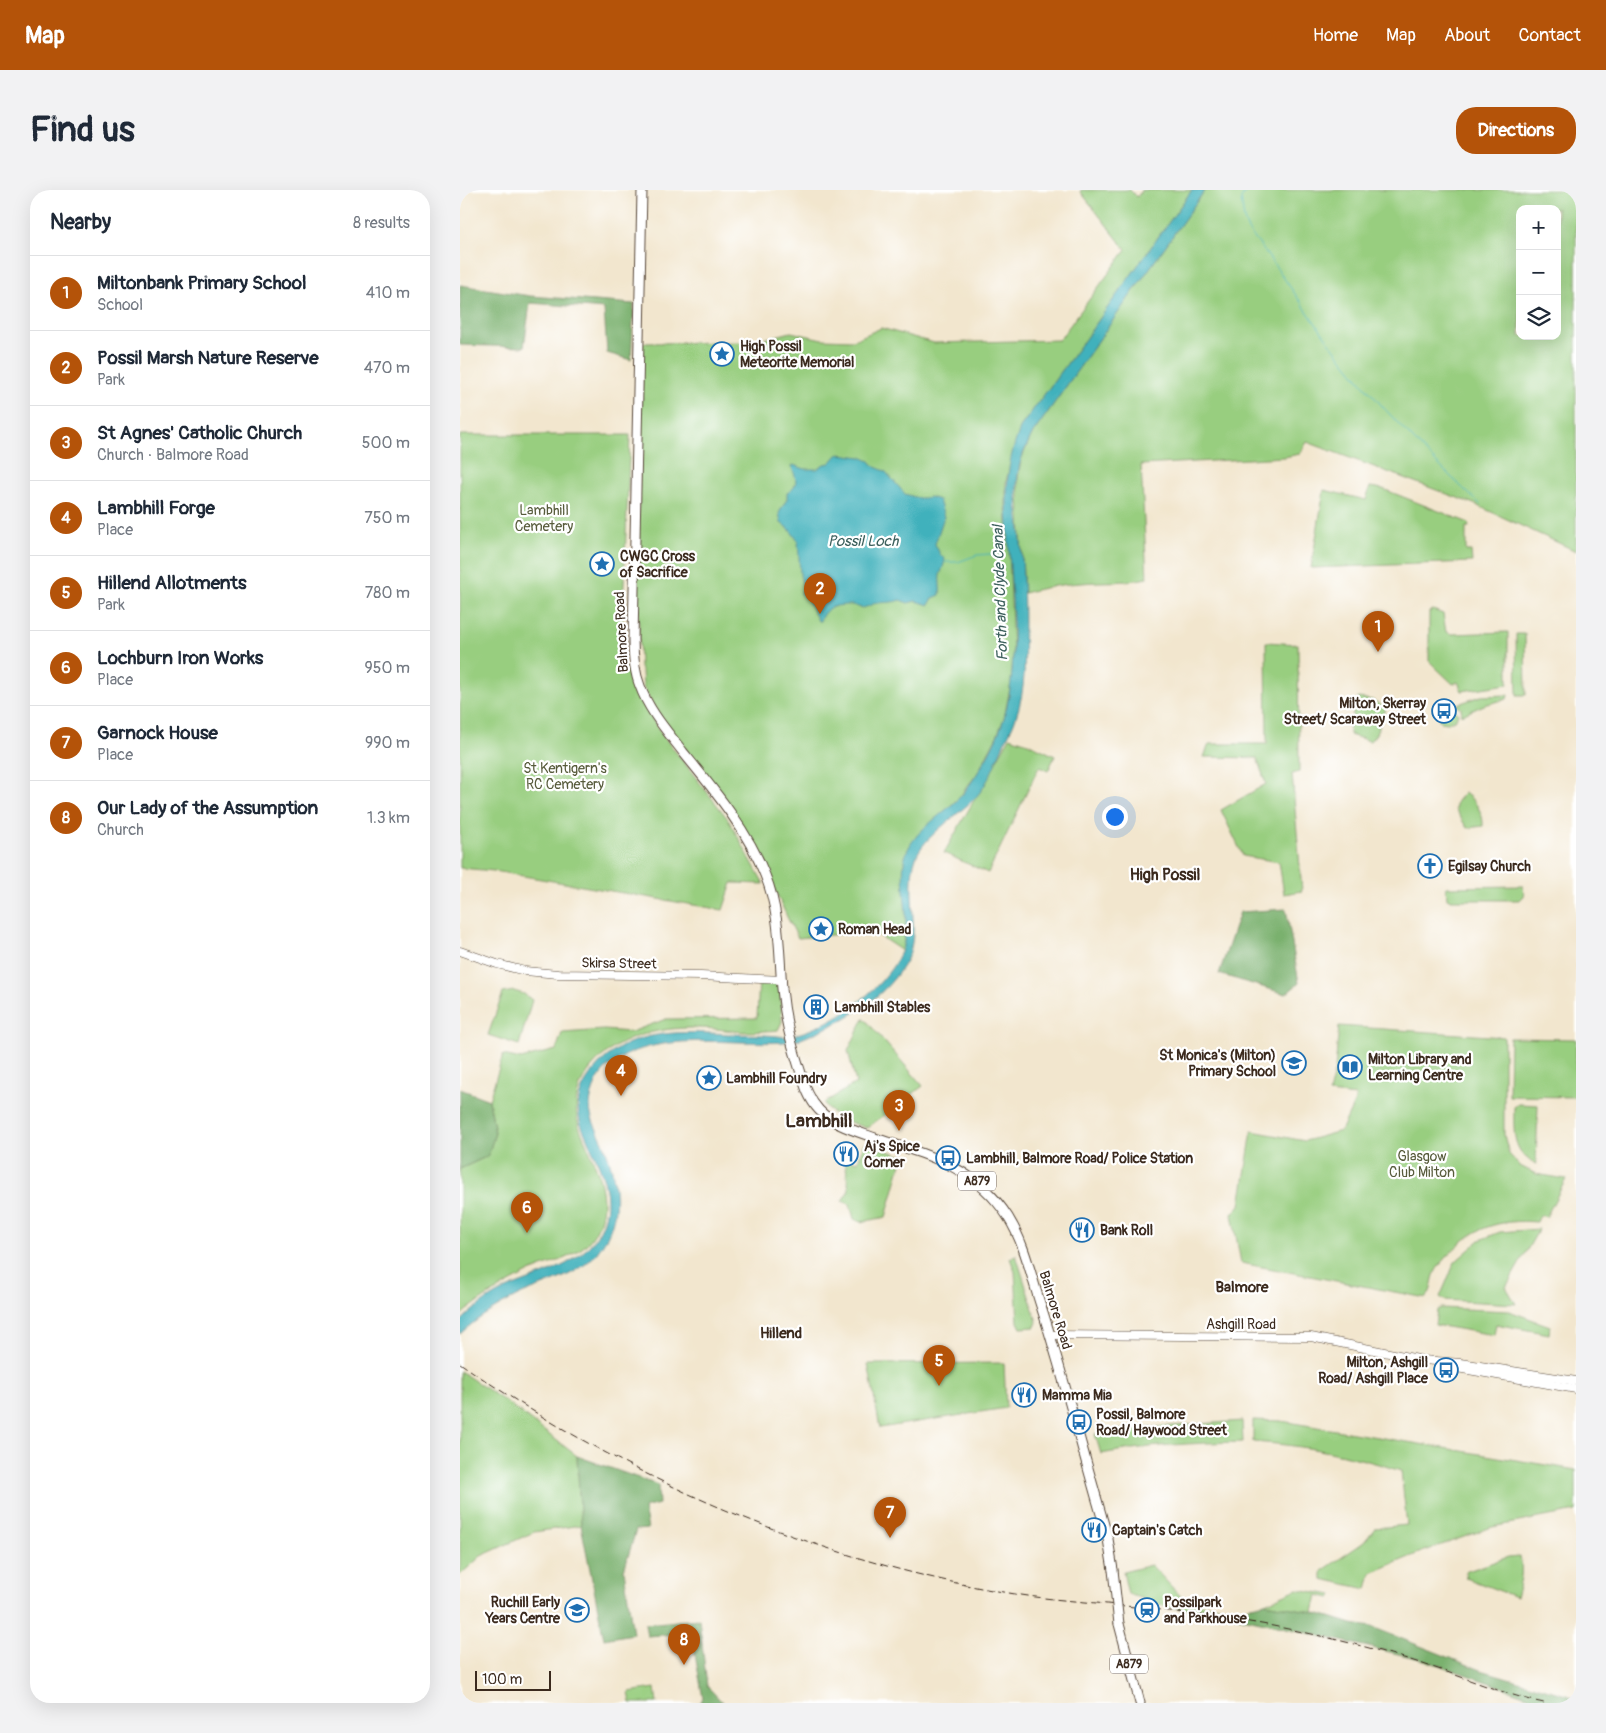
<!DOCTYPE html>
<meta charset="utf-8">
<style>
body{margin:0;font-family:Pangolin,sans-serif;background:#f2f2f3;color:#1f2937}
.controls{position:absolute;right:15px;top:15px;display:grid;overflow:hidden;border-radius:10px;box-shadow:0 5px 20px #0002}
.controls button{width:45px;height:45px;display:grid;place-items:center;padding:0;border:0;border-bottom:1px solid #e0e1e3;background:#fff;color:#1f2937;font:25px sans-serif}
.scale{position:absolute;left:15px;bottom:12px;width:76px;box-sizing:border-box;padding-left:5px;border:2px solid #3b2a1e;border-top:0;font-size:14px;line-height:18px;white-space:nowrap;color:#3b2a1e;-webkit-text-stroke:4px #fff;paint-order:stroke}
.you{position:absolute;left:654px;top:626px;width:18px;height:18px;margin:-12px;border:4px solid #fff;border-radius:50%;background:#1a73e8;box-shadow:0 0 0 8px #1a73e833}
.badge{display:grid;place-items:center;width:32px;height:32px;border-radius:50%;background:#b45309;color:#fff;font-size:16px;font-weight:700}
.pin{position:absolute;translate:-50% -41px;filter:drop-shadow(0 1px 2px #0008)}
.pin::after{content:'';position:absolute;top:26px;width:18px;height:15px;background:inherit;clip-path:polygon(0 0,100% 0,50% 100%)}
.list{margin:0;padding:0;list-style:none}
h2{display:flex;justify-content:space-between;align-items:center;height:65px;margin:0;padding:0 20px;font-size:21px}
h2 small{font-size:16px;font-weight:400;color:#747a83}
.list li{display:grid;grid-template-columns:32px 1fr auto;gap:15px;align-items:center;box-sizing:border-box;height:75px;padding:0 20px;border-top:1px solid #e0e1e3}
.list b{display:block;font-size:19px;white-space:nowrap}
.list p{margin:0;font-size:16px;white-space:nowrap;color:#747a83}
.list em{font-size:16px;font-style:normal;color:#747a83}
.icon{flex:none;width:28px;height:28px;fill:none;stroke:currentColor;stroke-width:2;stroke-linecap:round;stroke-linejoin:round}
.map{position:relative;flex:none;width:1116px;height:1513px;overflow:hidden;border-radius:20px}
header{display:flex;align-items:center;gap:30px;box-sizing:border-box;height:70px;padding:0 25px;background:#b45309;color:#fff}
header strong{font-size:24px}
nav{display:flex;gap:28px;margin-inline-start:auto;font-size:18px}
.intro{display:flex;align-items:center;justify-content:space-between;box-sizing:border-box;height:120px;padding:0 30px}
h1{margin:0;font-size:35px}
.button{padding:12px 22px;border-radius:20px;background:#b45309;color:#fff;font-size:18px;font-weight:700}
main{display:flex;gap:30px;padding:0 30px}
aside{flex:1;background:#fff;border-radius:20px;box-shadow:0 5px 20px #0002}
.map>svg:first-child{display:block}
.green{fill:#98ce7f;stroke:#6a7c4e;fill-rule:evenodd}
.forest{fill:#7ab16e;stroke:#5a6e46}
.water{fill:#41b1bc;stroke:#3e6e6d}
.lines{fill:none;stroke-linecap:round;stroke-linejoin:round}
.stream{stroke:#41b1bc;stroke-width:1}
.secondary-casing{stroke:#564638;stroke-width:9}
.primary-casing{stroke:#564638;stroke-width:11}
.secondary{stroke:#fff;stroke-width:8}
.primary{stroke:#fff;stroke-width:9}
.rail{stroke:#3b2a1e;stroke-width:1;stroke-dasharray:8 4;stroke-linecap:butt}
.primary-bridge-casing{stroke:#564638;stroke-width:11;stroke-linecap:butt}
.primary-bridge{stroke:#fff;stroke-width:9}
.labels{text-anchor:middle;stroke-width:4.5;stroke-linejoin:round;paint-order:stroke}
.shield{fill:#fff;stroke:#766a62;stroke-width:1}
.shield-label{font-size:12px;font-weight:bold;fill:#3b2a1e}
.poi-label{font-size:14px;font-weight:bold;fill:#3b2a1e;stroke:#fff;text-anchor:start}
.park-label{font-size:14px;fill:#575b3b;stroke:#fff}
.street-label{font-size:14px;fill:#3b2a1e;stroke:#fff}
.water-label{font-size:15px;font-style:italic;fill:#3d605d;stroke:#fff}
.neighbourhood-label{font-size:15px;font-weight:bold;fill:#3b2a1e;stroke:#fff}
.quarter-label{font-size:16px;font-weight:bold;fill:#3b2a1e;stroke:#fff}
.district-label{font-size:19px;font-weight:bold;fill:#3b2a1e;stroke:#fff}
</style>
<header>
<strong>Map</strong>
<nav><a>Home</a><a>Map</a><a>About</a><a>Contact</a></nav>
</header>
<div class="intro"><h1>Find us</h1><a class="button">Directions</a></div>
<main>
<aside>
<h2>Nearby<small>8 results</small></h2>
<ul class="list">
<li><span class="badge">1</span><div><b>Miltonbank Primary School</b><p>School</p></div><em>410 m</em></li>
<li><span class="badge">2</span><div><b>Possil Marsh Nature Reserve</b><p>Park</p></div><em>470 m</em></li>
<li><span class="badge">3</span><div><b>St Agnes' Catholic Church</b><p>Church · Balmore Road</p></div><em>500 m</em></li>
<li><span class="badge">4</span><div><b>Lambhill Forge</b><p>Place</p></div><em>750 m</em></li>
<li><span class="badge">5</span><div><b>Hillend Allotments</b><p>Park</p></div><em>780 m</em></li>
<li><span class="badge">6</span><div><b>Lochburn Iron Works</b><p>Place</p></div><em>950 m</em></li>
<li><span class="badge">7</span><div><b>Garnock House</b><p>Place</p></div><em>990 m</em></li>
<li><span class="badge">8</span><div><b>Our Lady of the Assumption</b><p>Church</p></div><em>1.3 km</em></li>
</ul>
</aside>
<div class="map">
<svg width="1116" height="1513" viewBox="0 0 1116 1513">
<rect width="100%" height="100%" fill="#fff"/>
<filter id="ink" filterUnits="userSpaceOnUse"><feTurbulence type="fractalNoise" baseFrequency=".02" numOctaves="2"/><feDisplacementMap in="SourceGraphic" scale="10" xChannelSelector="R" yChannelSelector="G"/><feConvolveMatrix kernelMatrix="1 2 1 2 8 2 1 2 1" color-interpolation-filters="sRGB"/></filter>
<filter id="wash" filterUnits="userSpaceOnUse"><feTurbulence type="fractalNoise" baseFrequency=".0096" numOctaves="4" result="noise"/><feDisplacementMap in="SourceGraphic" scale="20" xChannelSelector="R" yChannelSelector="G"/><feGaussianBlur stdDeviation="1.12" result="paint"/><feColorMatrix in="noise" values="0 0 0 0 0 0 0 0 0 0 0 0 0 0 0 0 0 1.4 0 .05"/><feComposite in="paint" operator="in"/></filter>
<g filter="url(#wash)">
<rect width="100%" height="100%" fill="#f2e6ce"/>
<g class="green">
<polygon points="622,0 670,0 677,7 682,0 732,0 618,159 561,236 546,291 546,317 549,358 553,465 551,493 544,528 537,546 517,584 506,598 500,607 457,646 444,685 446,729 444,751 442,761 418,745 382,744 338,748 328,729 299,664 196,521 183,497 182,481 180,478 177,374 183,153 293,152 331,142 362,149 394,150 421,138 474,153 599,150 666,60 620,1"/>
<path d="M745 0H1116V361L1014 314 847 252 840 264 824 267 681 275 687 388C665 393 643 391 621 393 601 394 583 398 564 403L558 288 561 270 571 246ZM1060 19H1097V146H1060Z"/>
<polygon points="0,245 170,245 161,468 180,509 201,543 268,629 304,694 272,693 263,720 34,681 0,678"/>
<polygon points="910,297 923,299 1009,333 1009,337 1006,337 1006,361 1011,361 1012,372 851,378 864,300 906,310"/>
<polygon points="973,420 983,424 986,442 992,444 1048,442 1048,494 1002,501 998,492 993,494 969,471 969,422"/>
<polygon points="1056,444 1065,444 1066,505 1057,505"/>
<polygon points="806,452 838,454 839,582 832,584 842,701 824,704 819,672 783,666 761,620 806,594 797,568 744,567 749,554 807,554"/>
<polygon points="1048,505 1047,509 1024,515 1002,525 1001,518 995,515 1021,506"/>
<polygon points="898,508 912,510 926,518 916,544 910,551 890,545 889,536"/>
<polygon points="989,518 994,520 998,523 996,529 988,533 981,532 978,528 979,524"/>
<polygon points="550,547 568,553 595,566 588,581 579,577 528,683 484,663"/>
<path d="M1004 603C1015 609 1024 624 1023 636L1007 638 995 619 997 611Z"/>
<polygon points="1063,696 1064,706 1060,710 991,710 987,708 986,697"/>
<path d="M299 790 320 791 322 832 318 840C307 841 295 842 284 842 269 841 254 838 238 838 196 837 150 848 125 886 114 903 114 925 122 944 135 974 153 1009 136 1041 123 1067 94 1071 70 1082 49 1093 17 1110 0 1126V1117L2 1115 0 1114V979L28 966 35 942 29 910 43 865 61 869 96 860 102 843 144 840 171 842 206 829 297 828Z"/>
<polygon points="54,801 64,804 72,810 59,855 28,845 43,803"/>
<path d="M404 828 463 896 407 938C392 933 371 927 364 913L396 893 388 861Z"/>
<path d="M879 836 1044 847V945L1049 964 1060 976 1076 984 1106 989 1086 1027 1080 1025 1077 1032C1039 1029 1012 1037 987 1067 983 1072 977 1077 975 1083 971 1091 973 1101 966 1108L781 1073 772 1024 780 1015 792 941 845 951 881 941 895 911 896 906 869 903 875 879Z"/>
<polygon points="1050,848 1116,849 1116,907 1049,906"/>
<path d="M1058 914 1078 915 1076 974C1051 962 1054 941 1054 917Z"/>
<polygon points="404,953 443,966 426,1027 401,1032 394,1029 390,1014 382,1011 389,1000 385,969 398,972"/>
<polygon points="1079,1039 1046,1097 1056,1114 984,1110 980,1107 995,1072 1020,1050 1040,1042"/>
<polygon points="556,1065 577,1132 575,1137 561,1138 558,1132 555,1082 550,1068"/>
<polygon points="981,1118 1049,1121 1090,1136 1089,1144 1036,1134 1034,1145 975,1135 977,1120"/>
<polygon points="544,1173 546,1218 420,1238 408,1174"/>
<polygon points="0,1181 49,1214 117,1266 121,1335 74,1342 21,1366 0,1385"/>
<path d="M793 1230 821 1231 1116 1280V1321L1032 1337 959 1363 911 1383 907 1399 862 1389V1381L904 1352 915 1338 947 1335 941 1281C893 1265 843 1255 793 1252Z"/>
<path d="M782 1231 783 1252C735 1253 688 1255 641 1264L635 1244 644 1241Z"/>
<path d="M1060 1366C1063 1381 1061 1393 1056 1407L1006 1388 1005 1382 1048 1367Z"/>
<polygon points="691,1375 727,1413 768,1417 766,1424 707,1417 668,1404 663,1382"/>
<polygon points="837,1399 873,1405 871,1408 857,1405 853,1422 805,1413"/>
<polygon points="195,1498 197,1513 171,1513 169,1502"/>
</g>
<g class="forest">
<polygon points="0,95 70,106 174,114 171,170 147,163 144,119 70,113 64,157 0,155"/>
<polygon points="826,719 839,793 826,804 759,784 780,722"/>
<polygon points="0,899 29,910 35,943 28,966 0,979"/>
<polygon points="117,1266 198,1295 199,1314 184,1318 188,1339 176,1340 164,1380 173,1444 144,1449 121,1335"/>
<polygon points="805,1413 853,1422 892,1434 912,1437 1021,1480 1116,1508 1116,1513 1095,1513 1070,1507 964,1470 766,1424 768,1417 782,1418"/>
<polygon points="239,1429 247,1496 263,1513 240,1513 243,1508 231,1443 187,1446 185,1434"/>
</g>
<g class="water">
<path d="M732 0H745L571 246C568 254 563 262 561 270 553 296 559 325 561 351 563 381 564 410 564 440 565 469 566 499 556 527 553 537 547 547 543 556 535 573 529 592 517 606 500 624 469 643 458 663 443 692 462 740 447 769 428 805 392 827 355 843 346 847 336 852 325 852 270 856 186 837 143 882 136 890 130 906 130 917 130 928 138 941 143 952 157 989 164 1026 139 1060 121 1086 85 1093 58 1106 38 1116 16 1129 0 1144V1132C11 1121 22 1112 36 1104 70 1086 117 1080 138 1044 157 1012 142 981 128 951 125 943 120 935 119 926 116 910 121 897 131 884 165 838 217 841 269 844 288 845 306 844 325 847 368 839 423 802 441 762 445 752 446 740 446 729 446 709 439 680 447 661 457 638 483 625 500 607 516 589 537 552 544 528 559 475 552 413 549 359 547 310 542 284 561 236L618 159Z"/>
<path d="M380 264 401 267 410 271 415 277 425 281 445 304 458 308H464L470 307 479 310 484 327 475 354 481 366 485 369C484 375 482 380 480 385 479 390 481 399 480 405L473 408 469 415 456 411 448 413 440 410C432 413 426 412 418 413 413 413 408 417 403 418 399 418 395 415 391 415 377 415 365 416 360 431H358L349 412 341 404 343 397 340 385 338 351 330 340 321 333 319 323 327 309V303C340 296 336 287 331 276L333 275 345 279H357L364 274 370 273 377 265Z"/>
</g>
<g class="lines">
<g class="stream">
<path d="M788 0 781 8 784 29 788 40C826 87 857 140 896 186 934 231 976 274 1020 314"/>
<polyline points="485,372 498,372 517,365 543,363"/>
</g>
</g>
</g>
<g filter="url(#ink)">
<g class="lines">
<g class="secondary-casing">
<g id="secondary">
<polyline points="0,761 37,774 65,781 98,784 241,786 322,790"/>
<polyline points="590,1145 851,1147 963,1170 1001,1173 1116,1191"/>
<polyline points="985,1175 997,1178 1116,1199"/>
</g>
</g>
<g class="primary-casing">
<g id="primary">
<path d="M182 0 173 449C173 465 174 481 180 496 189 521 207 541 223 562 254 600 287 639 305 685 320 722 319 760 322 799 325 829 330 849 339 877 344 892 347 907 359 920 373 935 396 941 415 948 468 965 516 977 548 1027 565 1054 571 1086 581 1116 603 1185 621 1255 641 1324L648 1349 653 1380"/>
<polyline points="659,1434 680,1513"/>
</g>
</g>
<use href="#secondary" class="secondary"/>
<use href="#primary" class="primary"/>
<path class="rail" d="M0 1173C164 1288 357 1372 555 1404 585 1409 616 1411 647 1414 702 1420 758 1426 813 1436 865 1446 918 1459 969 1476 1007 1488 1045 1505 1084 1513"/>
<g class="primary-bridge-casing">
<polyline id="primary-bridge" points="653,1380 659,1434"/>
</g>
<use href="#primary-bridge" class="primary-bridge"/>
</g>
</g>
<defs>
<g id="sight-ring" transform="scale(1.25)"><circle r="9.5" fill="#fff" stroke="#1f6fb2" stroke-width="1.5"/><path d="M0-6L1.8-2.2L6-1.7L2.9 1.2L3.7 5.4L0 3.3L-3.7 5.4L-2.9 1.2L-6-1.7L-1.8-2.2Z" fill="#1f6fb2"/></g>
<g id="bus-ring" transform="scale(1.25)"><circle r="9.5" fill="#fff" stroke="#1f6fb2" stroke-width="1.5"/><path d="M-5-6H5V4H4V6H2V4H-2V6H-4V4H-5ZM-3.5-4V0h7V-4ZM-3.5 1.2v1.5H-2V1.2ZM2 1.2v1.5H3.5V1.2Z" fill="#1f6fb2"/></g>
<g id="church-ring" transform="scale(1.25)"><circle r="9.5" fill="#fff" stroke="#1f6fb2" stroke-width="1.5"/><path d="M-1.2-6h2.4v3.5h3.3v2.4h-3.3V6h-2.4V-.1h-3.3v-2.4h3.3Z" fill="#1f6fb2"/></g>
<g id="building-ring" transform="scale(1.25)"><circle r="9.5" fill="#fff" stroke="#1f6fb2" stroke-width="1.5"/><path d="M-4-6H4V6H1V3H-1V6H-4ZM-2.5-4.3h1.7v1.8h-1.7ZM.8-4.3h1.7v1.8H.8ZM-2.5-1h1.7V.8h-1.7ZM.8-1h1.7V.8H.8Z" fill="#1f6fb2"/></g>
<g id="school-ring" transform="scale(1.25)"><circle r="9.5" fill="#fff" stroke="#1f6fb2" stroke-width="1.5"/><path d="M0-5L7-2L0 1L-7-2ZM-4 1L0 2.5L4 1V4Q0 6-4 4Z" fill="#1f6fb2"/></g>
<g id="library-ring" transform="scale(1.25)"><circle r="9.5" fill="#fff" stroke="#1f6fb2" stroke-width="1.5"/><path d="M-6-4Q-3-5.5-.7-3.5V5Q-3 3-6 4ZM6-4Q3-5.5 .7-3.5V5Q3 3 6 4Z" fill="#1f6fb2"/></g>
<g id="restaurant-ring" transform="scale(1.25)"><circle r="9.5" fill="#fff" stroke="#1f6fb2" stroke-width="1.5"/><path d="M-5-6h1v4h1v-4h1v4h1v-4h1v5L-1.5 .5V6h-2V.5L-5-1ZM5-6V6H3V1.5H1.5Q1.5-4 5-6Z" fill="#1f6fb2"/></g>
<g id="station-ring" transform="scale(1.25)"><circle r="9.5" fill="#fff" stroke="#1f6fb2" stroke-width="1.5"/><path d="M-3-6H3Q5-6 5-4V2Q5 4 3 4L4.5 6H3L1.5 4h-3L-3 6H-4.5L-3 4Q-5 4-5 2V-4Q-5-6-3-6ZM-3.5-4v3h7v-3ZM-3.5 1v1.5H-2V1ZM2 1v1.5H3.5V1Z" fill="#1f6fb2"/></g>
</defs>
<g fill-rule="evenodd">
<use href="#sight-ring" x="262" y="164"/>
<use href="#sight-ring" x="142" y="374"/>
<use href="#bus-ring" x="984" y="521"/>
<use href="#church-ring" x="970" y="676"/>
<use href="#sight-ring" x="361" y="739"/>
<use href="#building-ring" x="356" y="817"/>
<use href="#school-ring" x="834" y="873"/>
<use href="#library-ring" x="890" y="877"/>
<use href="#sight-ring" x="249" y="888"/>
<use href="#restaurant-ring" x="386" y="964"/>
<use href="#bus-ring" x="488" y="968"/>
<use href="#restaurant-ring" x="622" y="1040"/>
<use href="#bus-ring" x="986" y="1180"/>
<use href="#restaurant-ring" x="564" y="1205"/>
<use href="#bus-ring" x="619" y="1232"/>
<use href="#restaurant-ring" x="634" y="1340"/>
<use href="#school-ring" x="117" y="1420"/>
<use href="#station-ring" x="687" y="1420"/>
</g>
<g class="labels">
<g class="shield">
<rect x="498" y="981.5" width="38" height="19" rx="4"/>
<rect x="650" y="1464.5" width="38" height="19" rx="4"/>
</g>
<g class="shield-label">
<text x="517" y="995">A879</text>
<text x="669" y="1478">A879</text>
</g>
<g class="poi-label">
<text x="280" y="161">High Possil<tspan x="280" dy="16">Meteorite Memorial</tspan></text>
<text x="160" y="371">CWGC Cross<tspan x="160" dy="16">of Sacrifice</tspan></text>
<text x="966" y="518" text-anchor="end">Milton, Skerray<tspan x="966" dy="16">Street/ Scaraway Street</tspan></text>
<text x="988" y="681">Egilsay Church</text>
<text x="378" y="744">Roman Head</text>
<text x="374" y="822">Lambhill Stables</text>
<text x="816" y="870" text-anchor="end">St Monica's (Milton)<tspan x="816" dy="16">Primary School</tspan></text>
<text x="908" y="874">Milton Library and<tspan x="908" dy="16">Learning Centre</tspan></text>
<text x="266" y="893">Lambhill Foundry</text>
<text x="404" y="961">Aj's Spice<tspan x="404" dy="16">Corner</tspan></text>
<text x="506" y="973">Lambhill, Balmore Road/ Police Station</text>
<text x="640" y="1045">Bank Roll</text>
<text x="968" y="1177" text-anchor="end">Milton, Ashgill<tspan x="968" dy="16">Road/ Ashgill Place</tspan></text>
<text x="582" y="1210">Mamma Mia</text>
<text x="636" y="1229">Possil, Balmore<tspan x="636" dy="16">Road/ Haywood Street</tspan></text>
<text x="652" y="1345">Captain's Catch</text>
<text x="100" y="1417" text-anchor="end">Ruchill Early<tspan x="100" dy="16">Years Centre</tspan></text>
<text x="704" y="1417">Possilpark<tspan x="704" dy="16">and Parkhouse</tspan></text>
</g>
<g class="park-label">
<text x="84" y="325">Lambhill<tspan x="84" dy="16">Cemetery</tspan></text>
<text x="105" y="583">St Kentigern's<tspan x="105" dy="16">RC Cemetery</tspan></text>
<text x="962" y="971">Glasgow<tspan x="962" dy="16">Club Milton</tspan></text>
</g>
<g class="street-label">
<text transform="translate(161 442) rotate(-93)" y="5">Balmore Road</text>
<text transform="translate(159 773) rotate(1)" y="5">Skirsa Street</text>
<text transform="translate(596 1120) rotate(73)" y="5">Balmore Road</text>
<text x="781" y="1139">Ashgill Road</text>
</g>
<g class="water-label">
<text x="403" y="356">Possil Loch</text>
<text transform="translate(540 403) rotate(-92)" y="5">Forth and Clyde Canal</text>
</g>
<g class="neighbourhood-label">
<text x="782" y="1102">Balmore</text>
<text x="321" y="1148">Hillend</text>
</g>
<g class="quarter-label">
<text x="705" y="690">High Possil</text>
</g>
<g class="district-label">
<text x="359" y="937">Lambhill</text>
</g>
</g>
</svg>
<div class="controls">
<button>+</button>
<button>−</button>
<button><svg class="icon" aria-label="layers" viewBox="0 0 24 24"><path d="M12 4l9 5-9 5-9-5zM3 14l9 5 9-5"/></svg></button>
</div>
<div class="scale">100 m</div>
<div class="you"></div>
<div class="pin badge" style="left:918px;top:462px">1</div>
<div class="pin badge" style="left:360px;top:424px">2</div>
<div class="pin badge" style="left:439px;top:941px">3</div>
<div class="pin badge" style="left:161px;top:906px">4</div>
<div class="pin badge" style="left:479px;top:1196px">5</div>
<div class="pin badge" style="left:67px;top:1043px">6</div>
<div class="pin badge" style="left:430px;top:1348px">7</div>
<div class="pin badge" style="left:224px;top:1475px">8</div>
</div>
</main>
